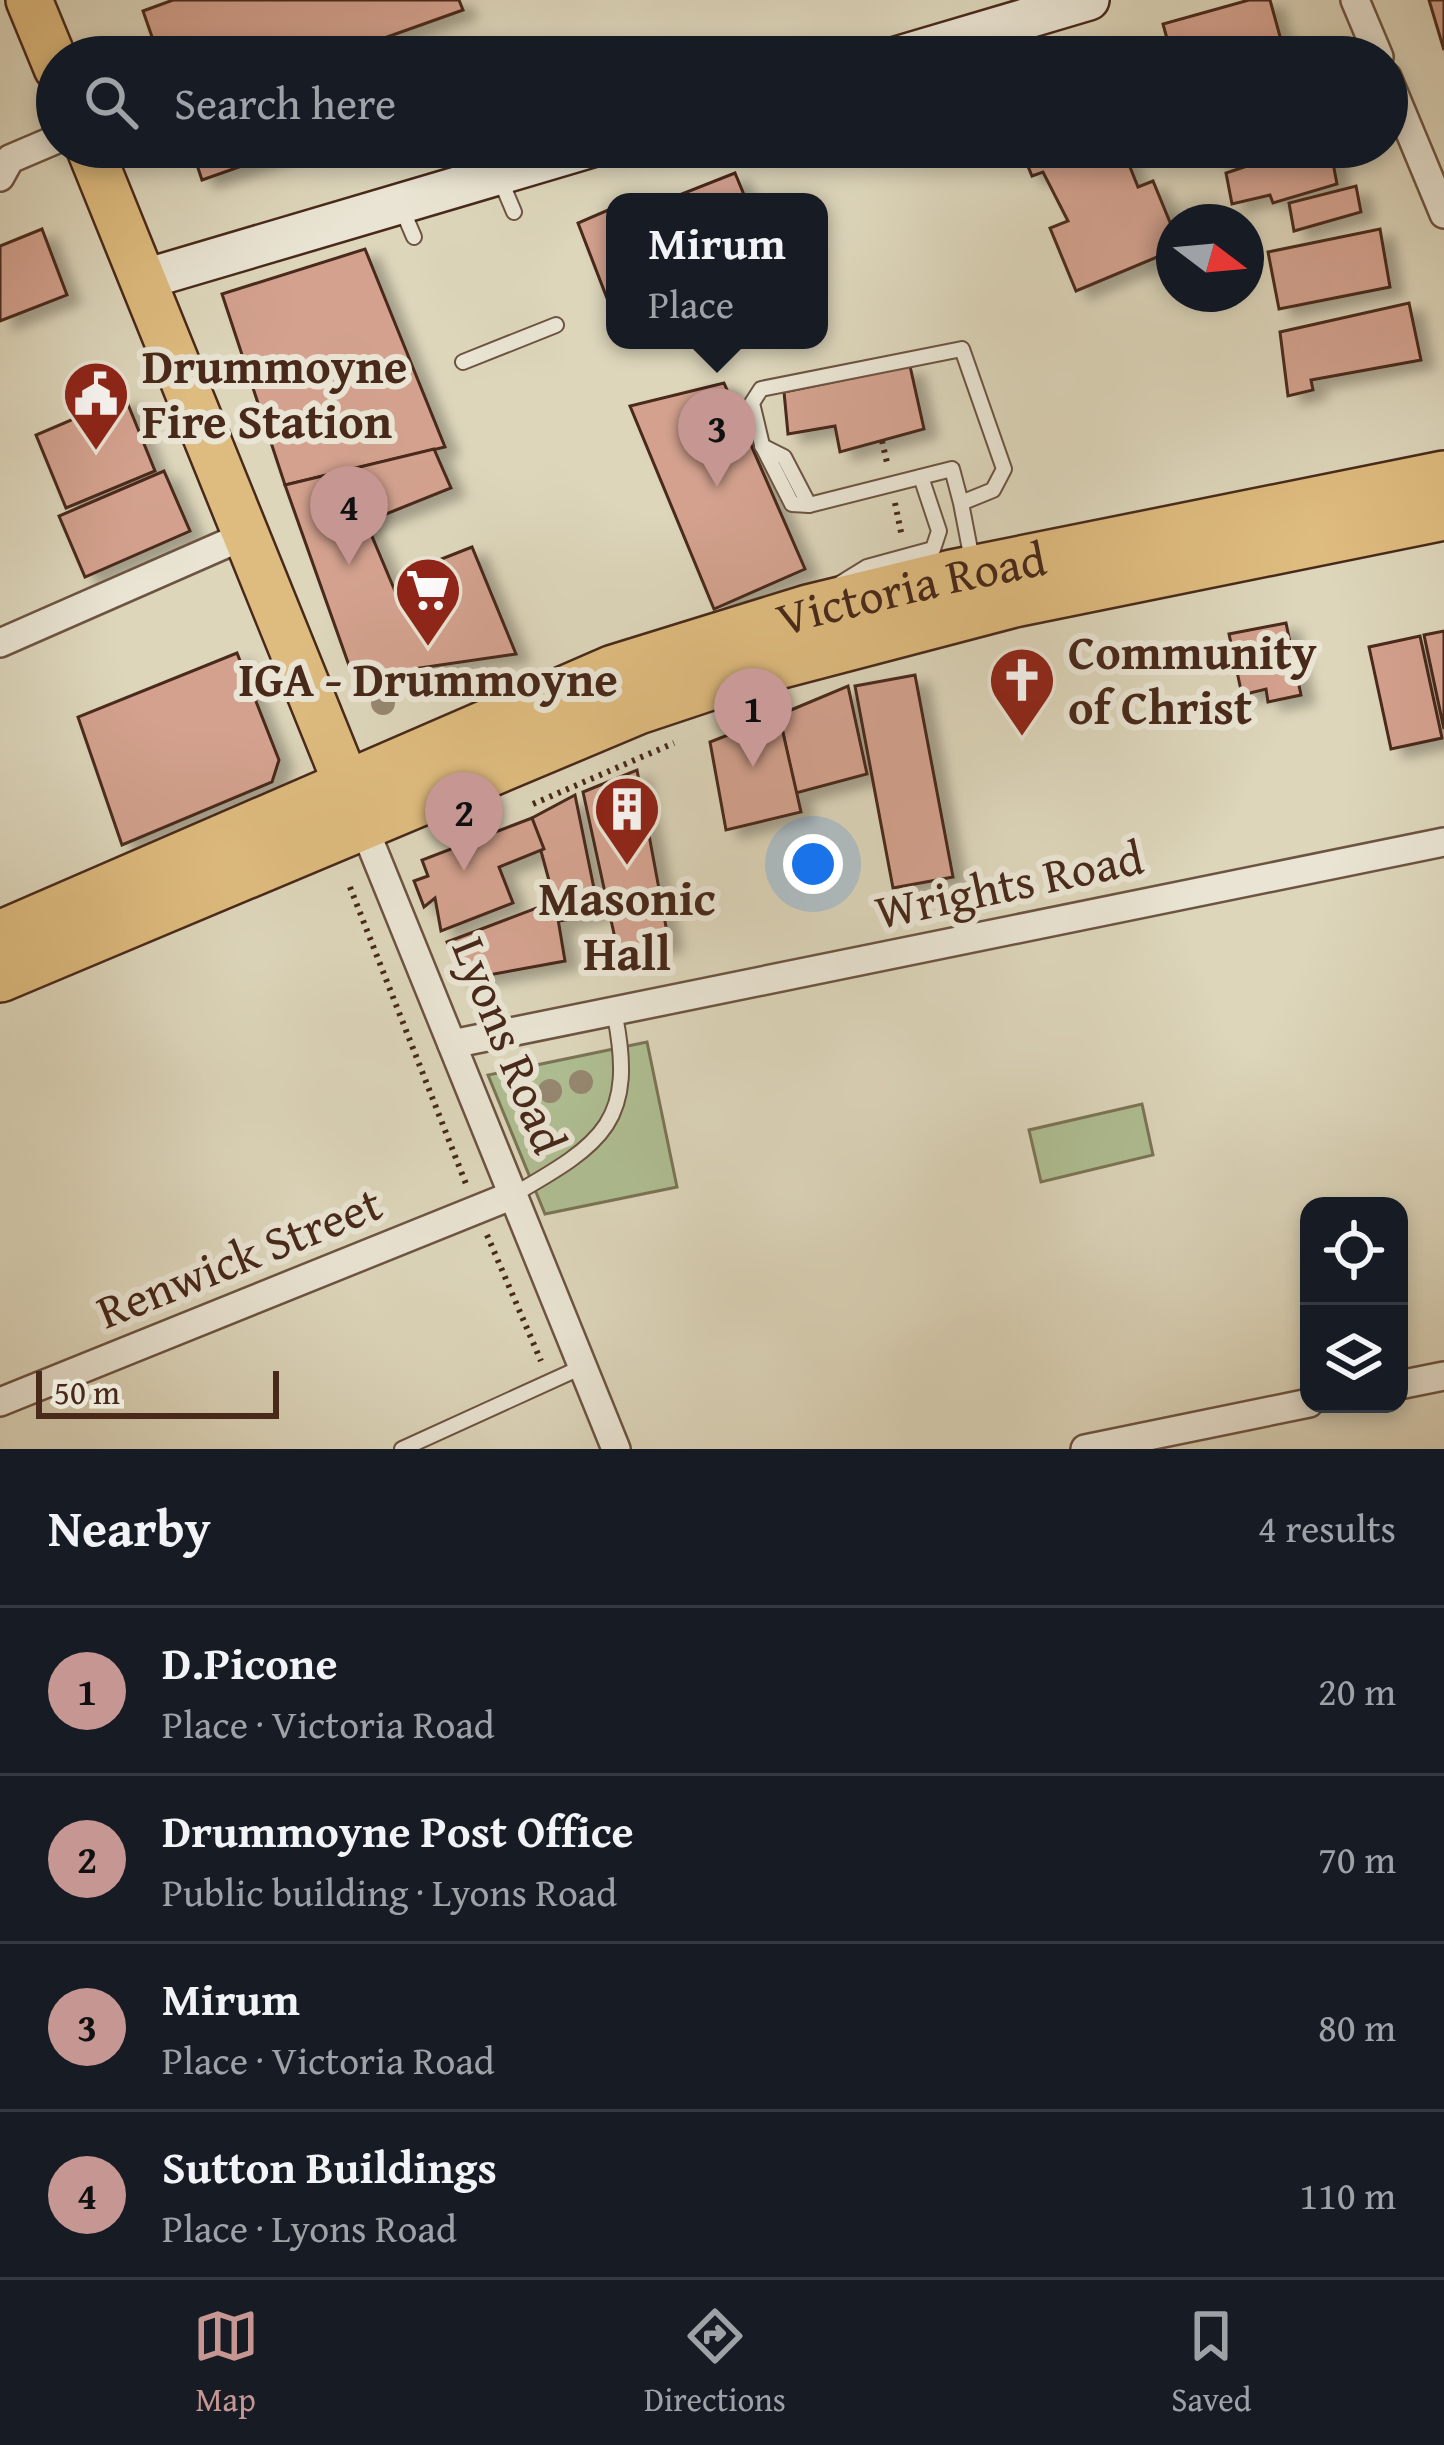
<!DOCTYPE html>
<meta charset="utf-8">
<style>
body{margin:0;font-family:"Gentium Book Plus",serif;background:#20242c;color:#f1f3f6}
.controls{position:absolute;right:36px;bottom:36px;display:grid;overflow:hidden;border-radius:24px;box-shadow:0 6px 18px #0003}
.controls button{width:108px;height:108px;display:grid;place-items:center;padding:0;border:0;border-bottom:3px solid #363941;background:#171b24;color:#f1f3f6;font:60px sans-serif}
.compass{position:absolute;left:1156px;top:204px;width:108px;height:108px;border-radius:50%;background:#171b24;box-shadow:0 6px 18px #0003;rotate:106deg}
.scale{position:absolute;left:36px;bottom:30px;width:243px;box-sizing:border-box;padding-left:12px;border:6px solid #48291a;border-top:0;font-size:33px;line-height:42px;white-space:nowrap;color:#48291a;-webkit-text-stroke:9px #e9e4d3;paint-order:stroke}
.you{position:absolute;left:813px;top:864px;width:42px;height:42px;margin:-30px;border:9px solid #fff;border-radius:50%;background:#1a73e8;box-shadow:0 0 0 18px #1a73e833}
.badge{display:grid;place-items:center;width:78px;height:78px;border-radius:50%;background:#c59692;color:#111;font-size:39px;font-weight:700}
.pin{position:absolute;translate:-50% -99px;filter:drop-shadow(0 3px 6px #0008)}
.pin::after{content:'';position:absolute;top:63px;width:42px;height:36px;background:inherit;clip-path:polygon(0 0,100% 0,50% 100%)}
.popup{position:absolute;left:606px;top:193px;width:222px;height:156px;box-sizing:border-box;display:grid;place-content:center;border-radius:24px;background:#171b24;filter:drop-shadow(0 3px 9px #0005);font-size:39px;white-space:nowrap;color:#9ea1a6}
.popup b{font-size:45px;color:#f1f3f6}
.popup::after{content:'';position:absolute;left:50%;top:100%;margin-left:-24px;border:24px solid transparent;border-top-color:#171b24}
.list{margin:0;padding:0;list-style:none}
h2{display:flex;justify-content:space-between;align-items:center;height:156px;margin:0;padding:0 48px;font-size:51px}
h2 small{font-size:39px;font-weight:400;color:#9ea1a6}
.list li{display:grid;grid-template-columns:78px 1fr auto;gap:36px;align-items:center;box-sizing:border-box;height:168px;padding:0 48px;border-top:3px solid #363941}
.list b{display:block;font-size:45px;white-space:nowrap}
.list p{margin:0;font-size:39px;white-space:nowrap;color:#9ea1a6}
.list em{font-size:39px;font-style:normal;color:#9ea1a6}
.icon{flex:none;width:66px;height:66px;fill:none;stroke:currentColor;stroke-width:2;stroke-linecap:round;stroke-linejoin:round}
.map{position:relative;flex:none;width:1444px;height:1449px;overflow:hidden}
.search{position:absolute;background:#171b24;box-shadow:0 6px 18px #0003;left:36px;right:36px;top:36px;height:132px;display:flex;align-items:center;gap:30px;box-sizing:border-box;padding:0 42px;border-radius:66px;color:#9ea1a6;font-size:45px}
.sheet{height:828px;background:#171b24}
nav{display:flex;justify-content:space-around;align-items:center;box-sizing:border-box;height:168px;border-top:3px solid #363941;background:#171b24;font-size:33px;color:#9ea1a6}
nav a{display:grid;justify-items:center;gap:6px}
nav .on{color:#c59692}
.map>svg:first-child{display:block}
.green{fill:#aebe92;stroke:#7b7456;stroke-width:3}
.building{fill:#d3a18e;stroke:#48291a;stroke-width:3;filter:url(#shadow)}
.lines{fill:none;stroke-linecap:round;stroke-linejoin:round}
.lane-casing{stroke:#6d5442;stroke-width:18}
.street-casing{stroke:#6d5442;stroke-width:32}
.secondary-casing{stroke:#48291a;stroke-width:44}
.primary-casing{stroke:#48291a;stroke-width:50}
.highway-casing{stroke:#48291a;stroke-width:56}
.path{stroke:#48291a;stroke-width:6;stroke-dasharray:3 6;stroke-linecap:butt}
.lane{stroke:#e9e4d3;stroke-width:14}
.street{stroke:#e9e4d3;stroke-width:27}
.secondary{stroke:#e9e4d3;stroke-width:39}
.primary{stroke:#debb7e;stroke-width:45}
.highway{stroke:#debb7e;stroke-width:51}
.tree{fill:#968770}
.labels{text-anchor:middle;stroke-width:12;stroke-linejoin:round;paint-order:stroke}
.poi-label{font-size:48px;font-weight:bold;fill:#48291a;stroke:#e9e4d3;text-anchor:start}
.street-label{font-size:48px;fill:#48291a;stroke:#e9e4d3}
</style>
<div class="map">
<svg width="1444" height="1449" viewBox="0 0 1444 1449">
<defs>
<filter id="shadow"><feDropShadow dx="13" dy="8" stdDeviation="6" flood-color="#0004"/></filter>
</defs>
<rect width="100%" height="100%" fill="#ddd6bb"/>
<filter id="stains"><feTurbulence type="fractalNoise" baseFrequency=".00167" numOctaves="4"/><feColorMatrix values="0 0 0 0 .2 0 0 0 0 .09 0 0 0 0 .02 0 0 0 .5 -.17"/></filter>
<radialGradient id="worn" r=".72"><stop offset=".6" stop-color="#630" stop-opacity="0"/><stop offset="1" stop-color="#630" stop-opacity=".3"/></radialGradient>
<g class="green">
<polygon points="647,1042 677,1187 545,1214 488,1075"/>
<polygon points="1142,1104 1153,1155 1041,1182 1029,1130"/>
</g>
<g class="building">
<polygon points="173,0 459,0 463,10 331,57 159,57 143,11"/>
<polygon points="1249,0 1270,0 1281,40 1217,57 1172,57 1163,24"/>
<polygon points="1429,0 1444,0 1444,50"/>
<polygon points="1289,40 1294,57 1233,57"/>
<polygon points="191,147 296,147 202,180"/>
<polygon points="1020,147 1122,147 1138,187 1153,181 1174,232 1174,250 1076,291 1050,228 1068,221 1043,172 1032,176"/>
<polygon points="1215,147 1284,147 1220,166"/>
<polygon points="1305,147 1330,147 1337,184 1273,203 1270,195 1232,204 1226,173"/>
<polygon points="735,173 747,202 676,202 674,197"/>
<polygon points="1356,186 1361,212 1294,231 1289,203"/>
<polygon points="615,207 615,319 578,223"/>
<polygon points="42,229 67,295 0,321 0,246"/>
<polygon points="1380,229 1390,287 1279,309 1268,252"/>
<polygon points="365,249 445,447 285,485 222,294"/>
<polygon points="1409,303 1421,360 1311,380 1313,390 1288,396 1280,332"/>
<polygon points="910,366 924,429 840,452 835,426 788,434 784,392"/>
<polygon points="724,383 805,569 714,609 630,406"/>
<polygon points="125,397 155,471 66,508 36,435"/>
<polygon points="434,449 451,488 366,522 395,591 441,570 439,560 472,547 516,654 358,677 351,671 285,485"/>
<polygon points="164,471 190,531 85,577 59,516"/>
<polygon points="1286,623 1301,695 1268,702 1266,689 1242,695 1229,634"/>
<polygon points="1444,631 1444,729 1424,635"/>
<polygon points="1420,636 1442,738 1391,749 1369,647"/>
<polygon points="237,653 279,760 272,782 122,845 78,717"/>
<polygon points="915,675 953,877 893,888 855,686"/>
<polygon points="848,686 867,774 796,793 779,715"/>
<polygon points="779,715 801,812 726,830 710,742"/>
<polygon points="637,770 669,943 618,952 583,792"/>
<polygon points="575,795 599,913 560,921 532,818"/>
<polygon points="532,818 544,849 499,867 513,903 441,931 435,898 424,907 414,881 428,876 422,860"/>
<polygon points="555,901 565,961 461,980 447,942"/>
</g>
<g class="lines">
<g class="lane-casing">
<g id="lane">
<polyline points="500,179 514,212"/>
<polyline points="402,209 414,237"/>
<polyline points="463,362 556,325"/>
<polyline points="762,446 784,457 809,505"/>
<polyline points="961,503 952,469 809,505 792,504 762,445 752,403 761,389 962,349 1004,469 993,490 961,503 973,565"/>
<polyline points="841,583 867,567 933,549 939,531 921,477"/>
<path d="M513 1195C604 1143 637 1121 614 1011"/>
<polyline points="402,1449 582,1367"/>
</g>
</g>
<g class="street-casing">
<g id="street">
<polyline points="1355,0 1379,57"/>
<polyline points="1387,77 1444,214"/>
<polyline points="0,177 10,159 57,139"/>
<polyline points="0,643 246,535"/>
<polyline points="363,825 616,1449"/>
<polyline points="452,1044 1444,842"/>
<polyline points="1399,1385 1444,1376"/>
<polyline points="0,1402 513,1195"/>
<polyline points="1085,1449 1309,1403"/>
</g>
</g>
<g class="secondary-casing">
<g id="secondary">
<polyline points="896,57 1089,0"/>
<polyline points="142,280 592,147"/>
</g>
</g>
<g class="primary-casing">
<g id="primary">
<polyline points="29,0 57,68"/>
<polyline points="89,147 360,817"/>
</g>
</g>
<g class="highway-casing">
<g id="highway">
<path id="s1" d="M0 937 614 671 808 611 952 576 1444 477"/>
<polyline points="0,976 638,708 755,669 1014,601 1444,514"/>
</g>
</g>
<g class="path">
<polyline points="332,147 340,170"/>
<polyline points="882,441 888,467"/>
<polyline points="895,503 902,537"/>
<polyline points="533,804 674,743"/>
<polyline points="350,887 466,1184"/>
<polyline points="487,1235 541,1361"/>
</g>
<use href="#lane" class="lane"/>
<use href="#street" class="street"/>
<use href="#secondary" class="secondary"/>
<use href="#primary" class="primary"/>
<use href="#highway" class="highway"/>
</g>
<g class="tree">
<circle cx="383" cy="703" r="12"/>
<circle cx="581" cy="1082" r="12"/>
<circle cx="550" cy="1091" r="12"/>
</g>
<defs>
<g id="civic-pin" transform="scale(3.45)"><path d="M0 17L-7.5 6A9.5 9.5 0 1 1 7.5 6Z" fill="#8f2418" stroke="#e9e4d3"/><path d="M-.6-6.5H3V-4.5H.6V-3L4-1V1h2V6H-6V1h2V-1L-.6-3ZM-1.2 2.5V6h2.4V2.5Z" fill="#fff"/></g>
<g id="supermarket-pin" transform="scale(3.45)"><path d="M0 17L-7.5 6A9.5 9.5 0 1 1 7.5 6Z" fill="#8f2418" stroke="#e9e4d3"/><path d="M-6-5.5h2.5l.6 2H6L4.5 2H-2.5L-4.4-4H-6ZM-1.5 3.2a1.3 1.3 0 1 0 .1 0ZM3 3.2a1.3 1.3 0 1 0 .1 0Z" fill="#fff"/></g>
<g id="church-pin" transform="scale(3.45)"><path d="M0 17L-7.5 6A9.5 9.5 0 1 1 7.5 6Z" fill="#8f2418" stroke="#e9e4d3"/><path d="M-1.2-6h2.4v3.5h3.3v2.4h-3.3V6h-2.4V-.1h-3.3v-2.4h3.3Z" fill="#fff"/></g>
<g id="building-pin" transform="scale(3.45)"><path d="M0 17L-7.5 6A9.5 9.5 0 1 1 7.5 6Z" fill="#8f2418" stroke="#e9e4d3"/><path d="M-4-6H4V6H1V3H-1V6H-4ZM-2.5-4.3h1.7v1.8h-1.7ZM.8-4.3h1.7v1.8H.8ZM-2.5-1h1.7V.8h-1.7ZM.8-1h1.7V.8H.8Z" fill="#fff"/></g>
</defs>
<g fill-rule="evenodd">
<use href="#civic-pin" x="96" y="394"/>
<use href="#supermarket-pin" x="428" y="590"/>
<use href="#church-pin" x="1022" y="680"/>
<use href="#building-pin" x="627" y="809"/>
</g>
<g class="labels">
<g class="poi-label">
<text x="142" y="383">Drummoyne<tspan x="142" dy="55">Fire Station</tspan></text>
<text x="1068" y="669">Community<tspan x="1068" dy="55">of Christ</tspan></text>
<text x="428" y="696" text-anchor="middle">IGA - Drummoyne</text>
<text x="627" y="915" text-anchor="middle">Masonic<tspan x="627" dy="55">Hall</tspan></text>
</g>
<g class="street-label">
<text dy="17" stroke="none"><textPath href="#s1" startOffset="978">Victoria Road</textPath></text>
<text transform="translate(1009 884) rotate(-12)" y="17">Wrights Road</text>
<text transform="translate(510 1045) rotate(68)" y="17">Lyons Road</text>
<text transform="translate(239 1257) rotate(-22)" y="17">Renwick Street</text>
</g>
</g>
<rect width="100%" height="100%" filter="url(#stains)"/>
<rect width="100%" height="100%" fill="url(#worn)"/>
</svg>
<div class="controls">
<button><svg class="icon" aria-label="locate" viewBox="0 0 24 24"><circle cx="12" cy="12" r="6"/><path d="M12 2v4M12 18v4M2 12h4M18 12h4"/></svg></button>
<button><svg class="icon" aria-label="layers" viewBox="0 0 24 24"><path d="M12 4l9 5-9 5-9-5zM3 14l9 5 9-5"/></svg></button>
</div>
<svg class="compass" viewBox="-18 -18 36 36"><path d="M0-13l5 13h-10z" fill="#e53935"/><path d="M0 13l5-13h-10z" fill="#9ea1a6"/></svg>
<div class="scale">50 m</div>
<div class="you"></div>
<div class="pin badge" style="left:753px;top:767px">1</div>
<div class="pin badge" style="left:464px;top:871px">2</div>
<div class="pin badge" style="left:717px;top:487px">3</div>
<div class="popup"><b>Mirum</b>Place</div>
<div class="pin badge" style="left:349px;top:565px">4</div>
<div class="search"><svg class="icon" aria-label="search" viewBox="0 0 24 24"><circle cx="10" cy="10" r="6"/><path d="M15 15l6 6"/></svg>Search here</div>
</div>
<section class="sheet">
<h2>Nearby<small>4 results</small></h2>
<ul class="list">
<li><span class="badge">1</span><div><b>D.Picone</b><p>Place · Victoria Road</p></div><em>20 m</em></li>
<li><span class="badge">2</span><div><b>Drummoyne Post Office</b><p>Public building · Lyons Road</p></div><em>70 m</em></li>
<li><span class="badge">3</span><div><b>Mirum</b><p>Place · Victoria Road</p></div><em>80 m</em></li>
<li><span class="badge">4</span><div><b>Sutton Buildings</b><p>Place · Lyons Road</p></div><em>110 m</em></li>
</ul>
</section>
<nav>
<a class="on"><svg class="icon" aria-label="map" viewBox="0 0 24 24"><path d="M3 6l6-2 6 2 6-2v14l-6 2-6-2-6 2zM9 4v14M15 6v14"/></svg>Map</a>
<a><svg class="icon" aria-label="directions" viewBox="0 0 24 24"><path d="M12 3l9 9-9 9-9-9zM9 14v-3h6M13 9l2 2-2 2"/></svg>Directions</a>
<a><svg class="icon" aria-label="saved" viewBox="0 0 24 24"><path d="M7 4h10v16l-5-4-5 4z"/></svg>Saved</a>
</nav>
